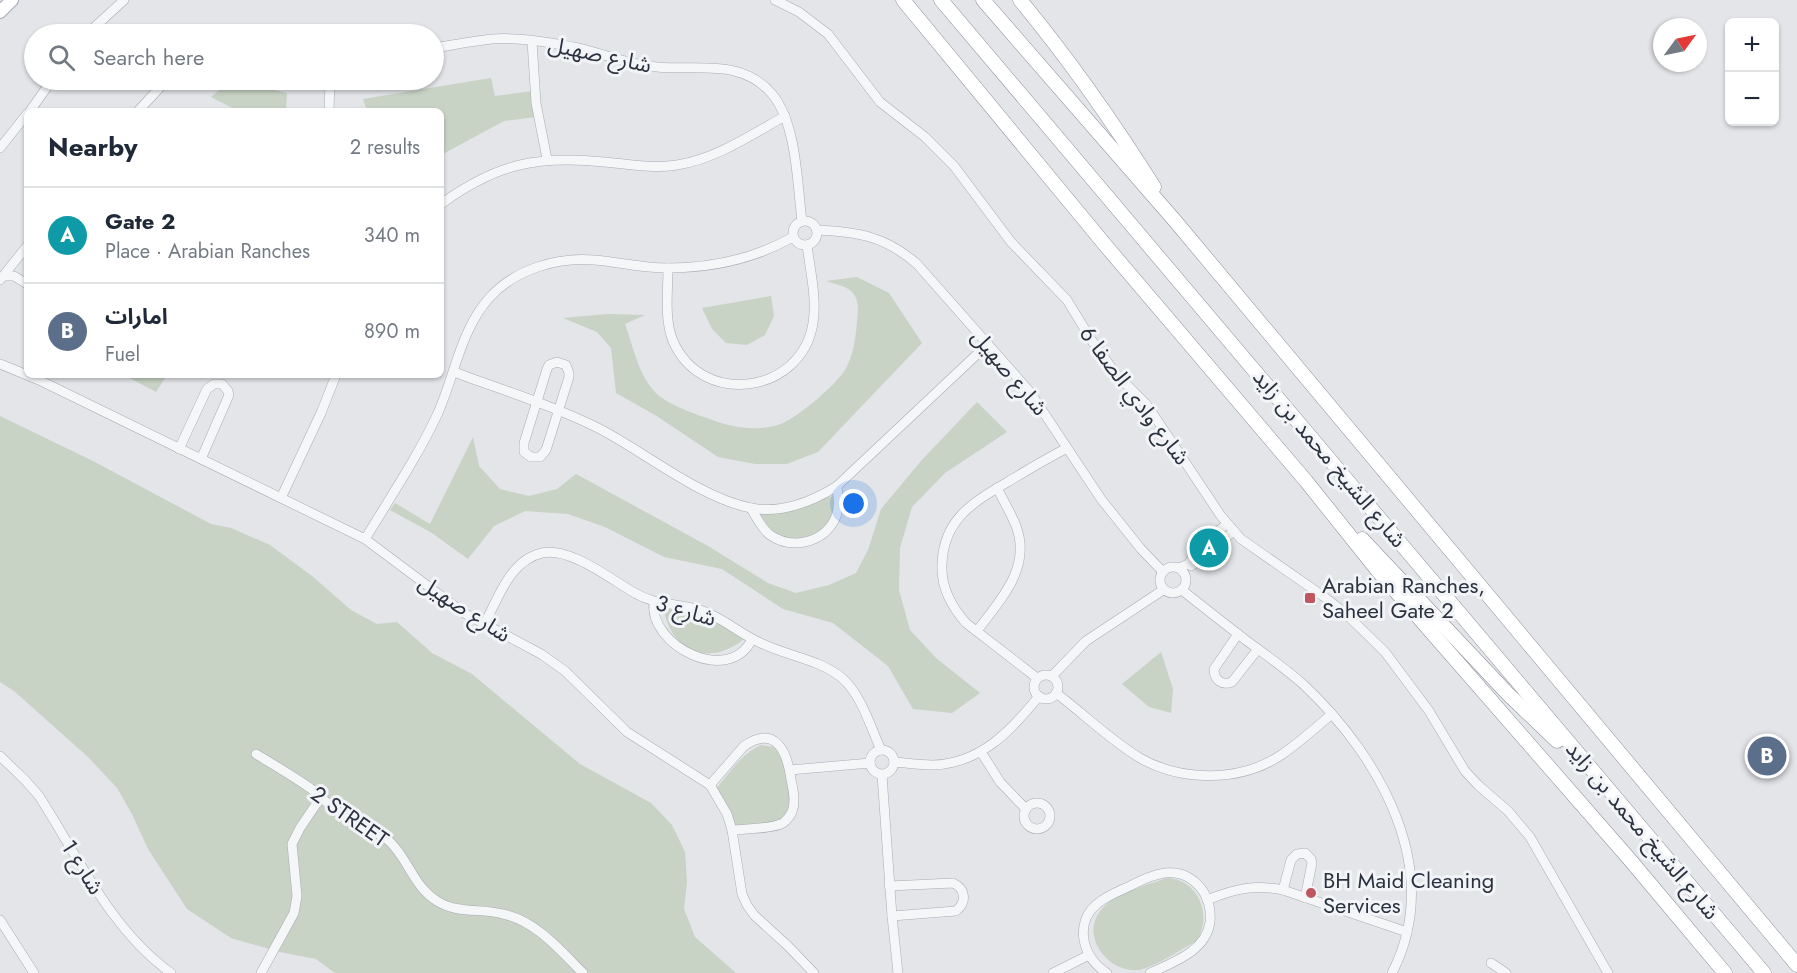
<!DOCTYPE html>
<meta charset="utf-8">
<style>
body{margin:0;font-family:Jost,"Noto Sans Arabic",sans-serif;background:#f2f2f3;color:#1f2937}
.controls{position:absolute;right:18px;top:18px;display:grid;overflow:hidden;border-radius:9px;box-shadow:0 2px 4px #0004}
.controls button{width:54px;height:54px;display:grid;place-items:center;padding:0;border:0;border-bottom:2px solid #e0e1e3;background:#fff;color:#1f2937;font:30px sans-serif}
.compass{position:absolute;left:1653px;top:18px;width:54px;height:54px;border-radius:50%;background:#fff;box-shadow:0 2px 4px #0004;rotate:57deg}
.you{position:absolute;left:854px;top:504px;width:21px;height:21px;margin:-15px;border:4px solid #fff;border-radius:50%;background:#1a73e8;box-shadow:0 0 0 9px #1a73e833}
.badge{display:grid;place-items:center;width:39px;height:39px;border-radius:50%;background:#111827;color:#fff;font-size:20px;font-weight:700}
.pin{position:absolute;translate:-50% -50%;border:3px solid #fff;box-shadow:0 2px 6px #0006}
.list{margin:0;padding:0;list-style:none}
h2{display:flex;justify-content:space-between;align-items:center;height:78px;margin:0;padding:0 24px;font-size:26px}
h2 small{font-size:20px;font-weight:400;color:#747a83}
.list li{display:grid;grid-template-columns:39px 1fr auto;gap:18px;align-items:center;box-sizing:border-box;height:96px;padding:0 24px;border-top:2px solid #e0e1e3}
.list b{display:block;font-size:22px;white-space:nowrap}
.list p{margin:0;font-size:20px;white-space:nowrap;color:#747a83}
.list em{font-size:20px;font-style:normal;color:#747a83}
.icon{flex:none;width:33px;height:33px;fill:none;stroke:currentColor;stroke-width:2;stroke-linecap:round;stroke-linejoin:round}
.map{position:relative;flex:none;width:1797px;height:973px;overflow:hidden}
.search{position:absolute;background:#fff;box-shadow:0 2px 4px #0004;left:24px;top:24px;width:420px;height:66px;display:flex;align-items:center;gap:15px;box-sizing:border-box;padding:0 21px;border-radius:33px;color:#747a83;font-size:22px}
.panel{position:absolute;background:#fff;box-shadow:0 2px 4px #0004;left:24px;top:108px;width:420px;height:270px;border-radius:9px}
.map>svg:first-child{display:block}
.green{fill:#c8d2c5}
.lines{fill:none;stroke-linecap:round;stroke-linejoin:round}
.minor-casing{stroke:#a8acb3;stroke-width:10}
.major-casing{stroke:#a3a9b4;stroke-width:14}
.highway-casing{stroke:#8c929f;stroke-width:15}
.minor{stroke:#f5f6f8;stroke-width:9}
.major{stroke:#fff;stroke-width:12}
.highway{stroke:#fff;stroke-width:14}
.poi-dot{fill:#c05660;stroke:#f2f4f7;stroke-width:2}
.labels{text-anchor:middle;stroke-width:6;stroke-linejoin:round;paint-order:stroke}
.street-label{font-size:22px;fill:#2c3240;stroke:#f2f4f7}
.poi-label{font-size:22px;fill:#2c3240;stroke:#f2f4f7;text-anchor:start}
</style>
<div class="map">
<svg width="1797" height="973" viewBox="0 0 1797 973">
<rect width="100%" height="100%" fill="#e3e5e9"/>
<g class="green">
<polygon points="491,78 495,96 533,91 536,117 504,121 441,155 441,111 367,111 363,99"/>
<polygon points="230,81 287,93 286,111 238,111 211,97"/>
<path d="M857 277 889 293 922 343 818 452 787 464H755L718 457 655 415 616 393 611 348 597 332 563 318 608 314 645 315 625 324C633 346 638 373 654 391 664 403 692 413 707 418 731 427 752 432 778 425 795 420 835 386 845 370 853 357 856 337 857 321 858 311 860 299 851 291 844 285 834 284 826 281Z"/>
<polygon points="771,296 774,316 765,335 747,345 726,343 712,329 702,308"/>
<polygon points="124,375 167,375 156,392"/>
<polygon points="977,402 1007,432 945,473 912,507 900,548 899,590 910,630 936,658 980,693 952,713 913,709 888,666 833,623 783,609 722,569 664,557 605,527 568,514 525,511 494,526 468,559 432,533 390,510 395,503 430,524 473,437 479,466 500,489 529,496 557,489 576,474 708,546 768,583 796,593 829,585 856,573 868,550 881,509 921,461"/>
<polygon points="0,416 93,461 211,524 231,528 270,545 312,576 351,610 377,624 397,622 432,653 472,674 580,764 651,803 672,825 685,852 687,882 684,909 695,937 736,973 335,973 316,959 280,952 231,938 187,909 148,849 132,814 117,788 88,757 14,691 0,682"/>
<path d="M833 496C833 501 835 509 833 514 826 535 795 549 775 535 767 529 763 522 759 513L773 514Z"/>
<path d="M663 607 704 613 744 639C722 657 692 661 673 634 668 626 665 616 663 607Z"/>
<polygon points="1161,652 1173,689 1171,713 1149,707 1122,684"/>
<path d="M761 745 774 747C777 750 781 754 783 758 789 768 793 808 784 817 776 825 747 828 735 831L715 790C729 774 741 754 761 745Z"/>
<path d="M1166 878C1198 878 1214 917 1196 941 1178 951 1159 965 1139 970 1107 973 1080 935 1101 910 1116 892 1146 886 1166 878Z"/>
</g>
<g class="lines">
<g class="minor-casing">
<g id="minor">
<polyline points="775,0 799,12 828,34 880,102 925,137 954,166 1011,242 1067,300 1092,341 1116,374 1147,405 1221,516 1241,539 1323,596 1345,613 1385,652 1429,711 1465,771 1478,785 1508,811 1530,837 1608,973"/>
<polyline points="87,34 124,0"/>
<polyline points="532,41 536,103 547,159"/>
<path d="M434 48C453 45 472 41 492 39 520 37 550 42 578 48 604 54 630 65 657 67 698 71 742 58 772 94 797 124 797 183 802 221"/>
<polyline points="30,111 52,80"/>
<polyline points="138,111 167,80"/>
<polyline points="329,111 330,80"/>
<polyline points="0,148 27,114"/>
<path d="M441 204C496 164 537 155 604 162 628 164 653 169 677 165 716 159 751 135 785 116"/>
<circle cx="805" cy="233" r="12"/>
<path d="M817 230C858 232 885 236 917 264L1030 392 1101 499 1141 549 1163 572"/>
<path d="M668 268C668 292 664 319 673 341 702 408 802 394 813 323 817 298 810 270 807 245"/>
<polyline points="4,276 14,276 27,284"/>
<polyline points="0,280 27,246"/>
<polygon points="557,362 566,365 569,373 569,377 546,450 540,457 531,457 524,452 524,443 547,369 549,365"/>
<polyline points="0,364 39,380 365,539 464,613 541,654 565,671 627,732 710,785 727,814 732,830 742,894 747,905 754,915 788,946 814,973"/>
<path d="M454 372C502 390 552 405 598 428 645 452 700 498 751 508 780 514 812 502 837 486L988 344"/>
<polyline points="179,449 207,389 214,384 222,384 228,391 229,395 201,459"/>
<polyline points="281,498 321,413 336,375"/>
<path d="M751 508C756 517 762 529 770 535 792 550 823 543 835 519 840 508 838 497 837 486"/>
<path d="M365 539C390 498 418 456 438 413 455 374 461 329 490 297 516 269 557 257 594 260 619 262 642 268 667 268 712 268 754 259 793 237"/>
<polyline points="1191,566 1212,551 1233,531"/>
<circle cx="1173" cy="580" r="13"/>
<polyline points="1179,568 1188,564 1207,540 1227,524"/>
<path d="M1182 590C1203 607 1225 624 1247 641 1266 655 1286 669 1304 685 1380 757 1445 870 1392 973"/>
<path d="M654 602C648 645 729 687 752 639"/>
<path d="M484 625C498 599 510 560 542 553 570 547 609 578 633 592 658 607 677 602 703 611 725 619 741 635 763 644 788 656 821 660 842 678 861 694 871 728 881 750"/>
<path d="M977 631C1000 600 1032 568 1016 526 1011 513 1003 500 997 488"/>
<path d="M1238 634 1214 669C1214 680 1222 686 1232 682L1258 649"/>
<circle cx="1046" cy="687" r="12"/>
<polyline points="1052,676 1086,641 1163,590"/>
<path d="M1037 678 966 623C951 606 941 587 942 565 943 518 975 501 1011 480 1029 469 1048 458 1067 448"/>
<path d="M1056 693C1084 714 1110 740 1140 758 1182 782 1241 782 1281 755 1299 743 1315 728 1332 714"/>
<circle cx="882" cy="762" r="12"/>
<polyline points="981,752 1000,782 1026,809"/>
<path d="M256 754C274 765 293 776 310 788 323 798 335 811 349 820 362 828 378 831 389 841 408 858 413 886 437 901 457 914 481 908 503 914 536 921 560 950 583 973"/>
<path d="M0 756 25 780 39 796C79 858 110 929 171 973"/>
<path d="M894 762C907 763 919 765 932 765 980 764 1011 731 1039 696"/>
<polyline points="790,770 870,763"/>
<polyline points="882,775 892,916 898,973"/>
<path d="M710 785 744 746C776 724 787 752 791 779 793 789 796 802 792 812 790 816 787 820 783 823 772 829 745 829 732 830"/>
<circle cx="1037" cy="816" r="13"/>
<path d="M889 886 953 883C966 889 967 902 956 911L892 916"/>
<polyline points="1283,890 1291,860 1297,854 1305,853 1311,859 1312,863 1305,898"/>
<path d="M1207 900C1234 889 1255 884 1283 890L1407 932"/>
<polyline points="0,920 34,973"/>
<polyline points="1491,963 1506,973"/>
<polyline points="261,973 294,913 297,896 292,844 300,828 321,797"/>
<polyline points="1053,973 1089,955"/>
<path d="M1107 973C1082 958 1074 923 1097 904 1106 896 1119 891 1130 886 1155 873 1182 862 1203 891 1209 900 1211 911 1210 922 1206 951 1174 962 1150 973"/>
</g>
</g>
<g class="major-casing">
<polyline id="major" points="0,12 12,0"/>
</g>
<g class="highway-casing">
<g id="highway">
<polyline points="903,0 1106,246 1306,481 1378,571 1631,861 1725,973"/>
<path d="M941 0C1216 324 1489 649 1764 973"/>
<polyline points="983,0 1176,222 1797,965"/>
<path d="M1020 0C1069 59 1113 122 1154 187"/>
<polyline points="1362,539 1508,694 1557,741"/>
</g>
</g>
<use href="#minor" class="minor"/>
<use href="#major" class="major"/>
<use href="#highway" class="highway"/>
</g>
<g class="poi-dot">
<rect x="1304" y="592" width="12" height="12" rx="3"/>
<circle cx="1311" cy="893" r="6"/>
</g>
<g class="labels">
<g class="street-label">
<text transform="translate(600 54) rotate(12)" y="8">شارع صهيل</text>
<text transform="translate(1010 372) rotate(50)" y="8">شارع صهيل</text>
<text transform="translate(1135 395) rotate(53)" y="8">شارع وادي الصفا 6</text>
<text transform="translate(1330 458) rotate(50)" y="8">شارع الشيخ محمد بن زايد</text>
<text transform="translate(465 608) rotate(33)" y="8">شارع صهيل</text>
<text transform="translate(686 610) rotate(16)" y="8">3 شارع</text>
<text transform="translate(350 816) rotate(35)" y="8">2 STREET</text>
<text transform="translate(1643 830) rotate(50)" y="8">شارع الشيخ محمد بن زايد</text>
<text transform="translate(83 867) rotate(58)" y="8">شارع 1</text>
</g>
<g class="poi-label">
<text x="1322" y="593">Arabian Ranches,<tspan x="1322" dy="25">Saheel Gate 2</tspan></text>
<text x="1323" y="888">BH Maid Cleaning<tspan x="1323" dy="25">Services</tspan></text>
</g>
</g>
</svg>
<div class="controls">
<button>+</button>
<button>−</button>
</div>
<svg class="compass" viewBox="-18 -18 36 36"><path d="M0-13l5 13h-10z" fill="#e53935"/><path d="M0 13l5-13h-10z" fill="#747a83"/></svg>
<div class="you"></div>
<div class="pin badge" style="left:1209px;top:548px;background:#0f9aa8">A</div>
<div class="pin badge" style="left:1767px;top:756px;background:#5c6f8a">B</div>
<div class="search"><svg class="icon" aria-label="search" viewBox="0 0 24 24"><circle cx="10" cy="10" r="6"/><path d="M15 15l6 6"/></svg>Search here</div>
<section class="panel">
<h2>Nearby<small>2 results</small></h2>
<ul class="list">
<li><span class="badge" style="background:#0f9aa8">A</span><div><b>Gate 2</b><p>Place · Arabian Ranches</p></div><em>340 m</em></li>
<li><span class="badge" style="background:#5c6f8a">B</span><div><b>امارات</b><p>Fuel</p></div><em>890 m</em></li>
</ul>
</section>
</div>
